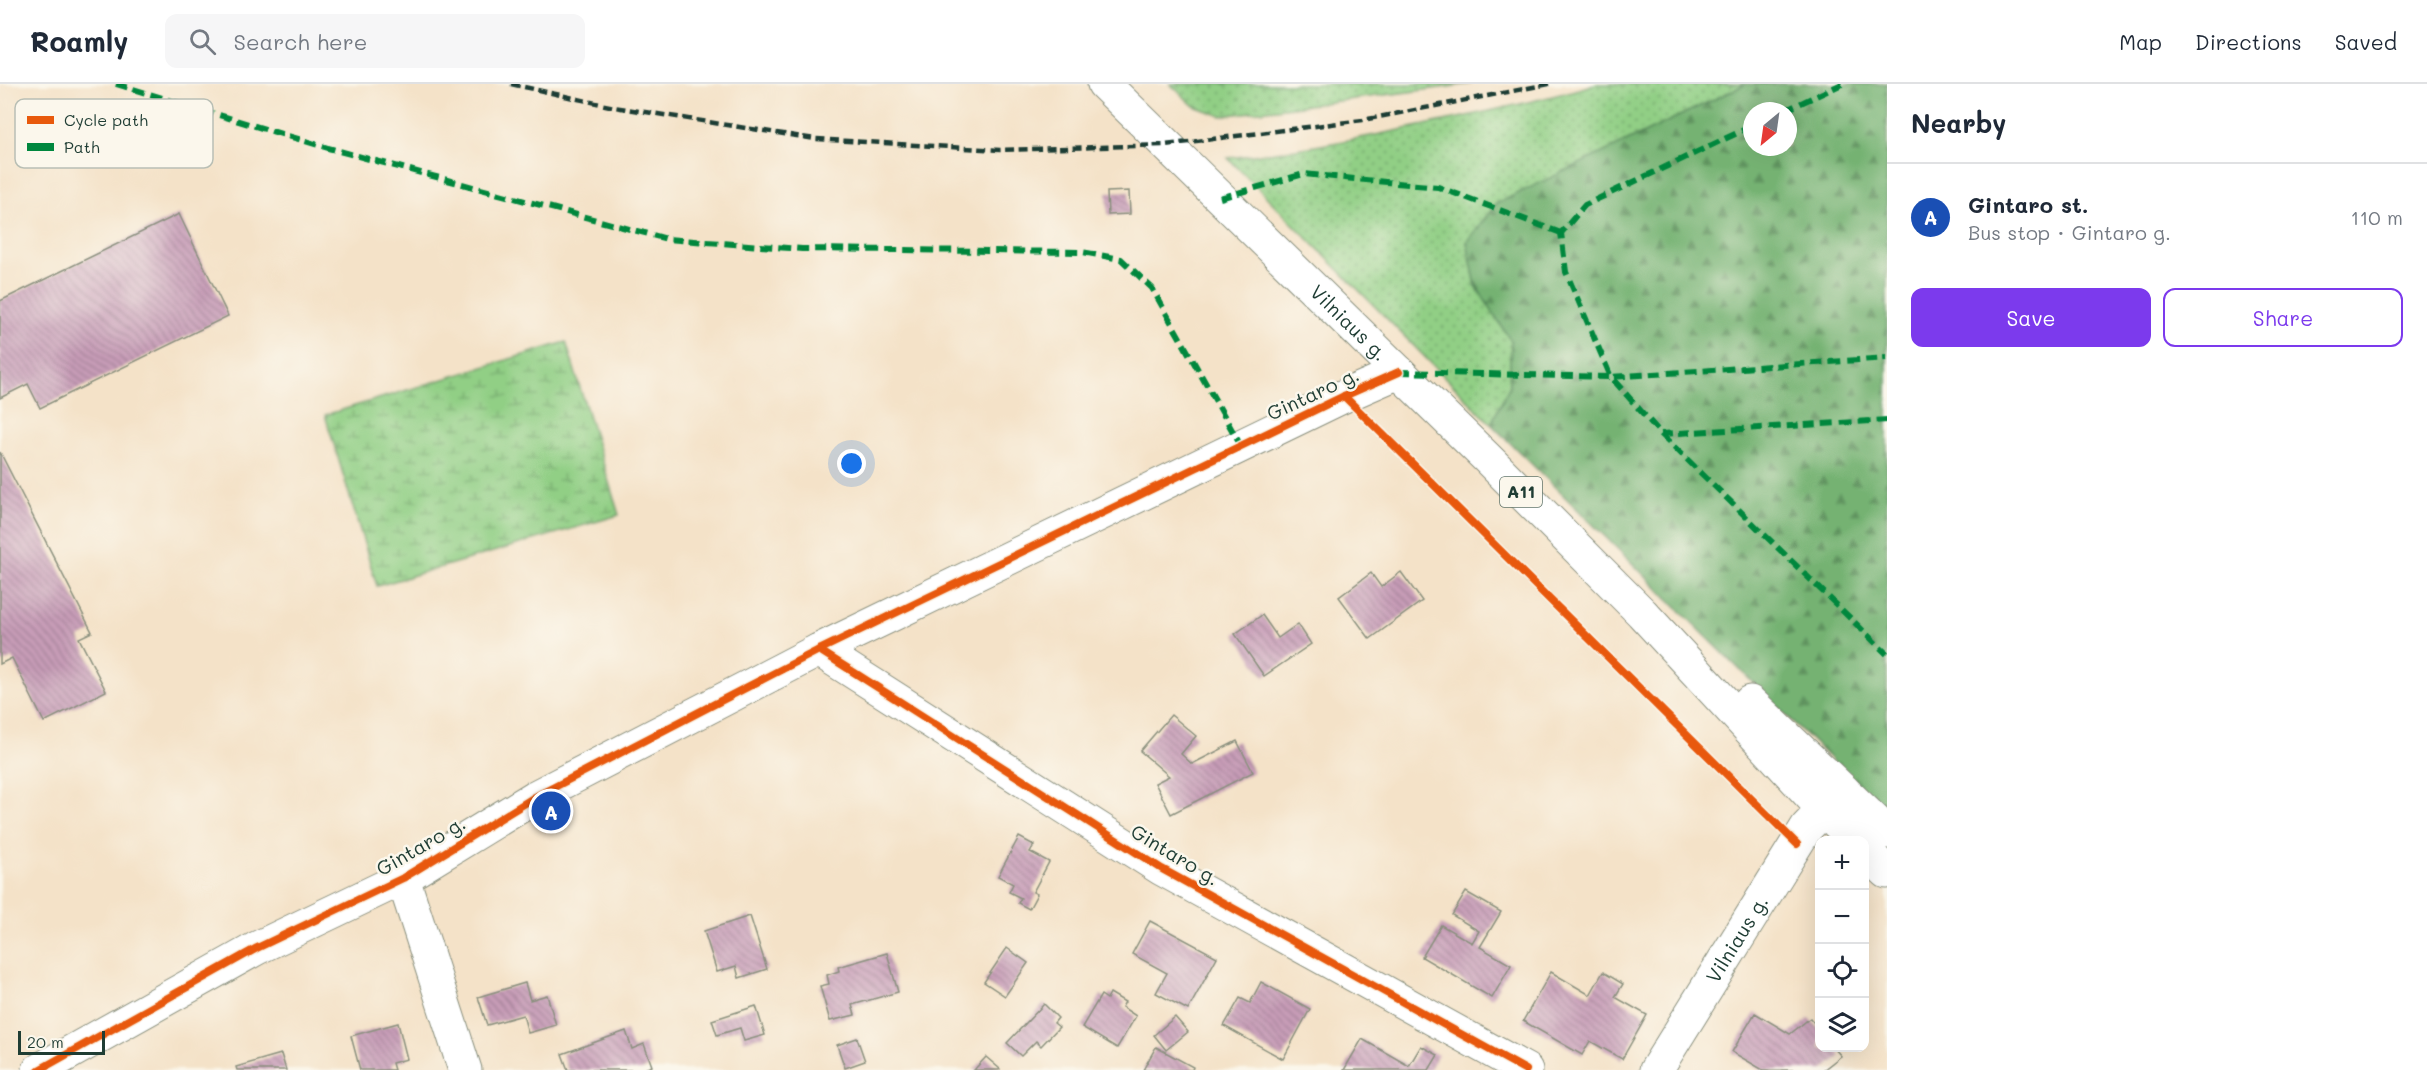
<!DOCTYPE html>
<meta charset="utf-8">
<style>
body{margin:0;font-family:Mali,sans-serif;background:#f6f6f7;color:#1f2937}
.controls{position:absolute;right:18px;bottom:18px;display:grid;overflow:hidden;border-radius:12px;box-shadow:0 6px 24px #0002}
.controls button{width:54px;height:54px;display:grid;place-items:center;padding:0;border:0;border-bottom:2px solid #e0e1e3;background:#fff;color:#1f2937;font:30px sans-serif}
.compass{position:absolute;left:1743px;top:18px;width:54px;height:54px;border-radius:50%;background:#fff;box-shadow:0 6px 24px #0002;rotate:209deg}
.scale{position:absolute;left:18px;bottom:15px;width:87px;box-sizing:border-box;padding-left:6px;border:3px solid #1f3d34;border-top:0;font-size:16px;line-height:21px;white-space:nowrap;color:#1f3d34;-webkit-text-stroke:4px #fbf7ec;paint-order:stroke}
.you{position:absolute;left:852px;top:380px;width:21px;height:21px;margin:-15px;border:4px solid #fff;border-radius:50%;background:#1a73e8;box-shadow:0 0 0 9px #1a73e833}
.badge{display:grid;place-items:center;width:39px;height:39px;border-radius:50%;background:#7c3aed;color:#fff;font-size:20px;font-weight:700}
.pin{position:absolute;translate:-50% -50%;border:3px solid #fff;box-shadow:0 2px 6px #0006}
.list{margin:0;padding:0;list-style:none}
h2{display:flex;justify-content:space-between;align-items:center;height:78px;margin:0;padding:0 24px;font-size:26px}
h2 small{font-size:20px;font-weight:400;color:#747a83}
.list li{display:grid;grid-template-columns:39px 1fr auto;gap:18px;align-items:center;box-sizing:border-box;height:108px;padding:0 24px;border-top:2px solid #e0e1e3}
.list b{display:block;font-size:22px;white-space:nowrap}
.list p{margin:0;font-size:20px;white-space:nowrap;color:#747a83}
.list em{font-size:20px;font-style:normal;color:#747a83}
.actions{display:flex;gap:12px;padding:18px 24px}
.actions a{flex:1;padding:14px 0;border:2px solid #7c3aed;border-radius:12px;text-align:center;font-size:21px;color:#7c3aed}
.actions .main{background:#7c3aed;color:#fff}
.icon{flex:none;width:33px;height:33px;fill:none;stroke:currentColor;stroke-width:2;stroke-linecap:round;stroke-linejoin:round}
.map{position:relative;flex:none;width:1887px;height:986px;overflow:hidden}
header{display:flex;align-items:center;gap:36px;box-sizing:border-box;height:84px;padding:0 30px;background:#fff;border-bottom:2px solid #e0e1e3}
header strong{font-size:28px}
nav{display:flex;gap:33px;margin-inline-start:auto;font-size:21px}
.search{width:420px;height:54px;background:#f6f6f7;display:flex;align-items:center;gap:15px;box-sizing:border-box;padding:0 21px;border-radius:12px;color:#747a83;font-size:22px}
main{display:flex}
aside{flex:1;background:#fff}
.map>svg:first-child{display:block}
.grass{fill:url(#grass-dots);stroke:#58865c;stroke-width:1.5}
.forest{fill:url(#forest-firs);stroke:#4a7853;stroke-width:1.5;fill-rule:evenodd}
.wetland{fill:url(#wetland-marsh);stroke:#58865c;stroke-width:1.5}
.building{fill:url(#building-back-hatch)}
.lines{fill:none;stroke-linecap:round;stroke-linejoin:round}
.minor-casing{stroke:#8a907e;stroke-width:35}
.highway-casing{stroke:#8a907e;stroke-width:35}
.minor{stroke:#fff;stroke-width:33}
.highway{stroke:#fff;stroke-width:33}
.rail{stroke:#1f3d34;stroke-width:4.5;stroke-dasharray:9 4.5;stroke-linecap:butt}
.quiet{stroke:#00873e;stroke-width:6;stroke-dasharray:12 6;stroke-linecap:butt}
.cycleway-casing{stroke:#fbf7ec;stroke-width:11}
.cycleway{stroke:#e8590c;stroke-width:8}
.labels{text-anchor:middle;stroke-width:5;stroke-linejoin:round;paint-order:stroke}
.shield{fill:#fbf7ec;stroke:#61756b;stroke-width:1.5}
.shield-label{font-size:18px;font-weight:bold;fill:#1f3d34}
.street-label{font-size:20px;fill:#1f3d34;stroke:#fbf7ec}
.key{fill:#fbf7ec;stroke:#b9bfb5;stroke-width:1.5}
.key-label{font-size:16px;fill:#1f3d34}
</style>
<header>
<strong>Roamly</strong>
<div class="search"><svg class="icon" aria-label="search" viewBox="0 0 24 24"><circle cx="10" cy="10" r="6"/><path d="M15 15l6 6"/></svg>Search here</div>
<nav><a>Map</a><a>Directions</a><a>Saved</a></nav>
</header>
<main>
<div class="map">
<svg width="1887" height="986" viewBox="0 0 1887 986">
<defs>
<pattern id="grass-dots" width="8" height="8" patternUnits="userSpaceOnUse" patternTransform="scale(1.5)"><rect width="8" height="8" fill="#91cf85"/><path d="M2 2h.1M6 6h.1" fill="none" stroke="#76a96e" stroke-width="1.8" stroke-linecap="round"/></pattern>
<pattern id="forest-firs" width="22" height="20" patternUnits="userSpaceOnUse" patternTransform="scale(1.5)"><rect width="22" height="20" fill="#74b272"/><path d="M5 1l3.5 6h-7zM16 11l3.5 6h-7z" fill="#5f925e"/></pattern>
<pattern id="wetland-marsh" width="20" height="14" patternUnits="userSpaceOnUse" patternTransform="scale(1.5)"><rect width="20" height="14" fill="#91cf85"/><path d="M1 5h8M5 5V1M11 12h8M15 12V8" fill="none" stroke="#76a96e"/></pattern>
<pattern id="building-back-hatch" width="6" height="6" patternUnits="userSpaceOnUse" patternTransform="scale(1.5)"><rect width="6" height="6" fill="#c79cb7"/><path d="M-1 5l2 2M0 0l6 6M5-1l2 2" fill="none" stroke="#a18096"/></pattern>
</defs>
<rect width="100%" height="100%" fill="#fbf7ec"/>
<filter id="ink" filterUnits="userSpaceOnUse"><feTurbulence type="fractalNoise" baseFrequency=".0167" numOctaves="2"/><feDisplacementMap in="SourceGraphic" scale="12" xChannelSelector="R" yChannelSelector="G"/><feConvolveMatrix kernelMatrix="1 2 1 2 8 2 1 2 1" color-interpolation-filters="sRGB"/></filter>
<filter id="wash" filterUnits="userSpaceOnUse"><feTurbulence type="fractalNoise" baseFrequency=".008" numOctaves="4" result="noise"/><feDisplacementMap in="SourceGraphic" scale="24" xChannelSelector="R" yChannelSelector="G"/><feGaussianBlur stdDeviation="1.35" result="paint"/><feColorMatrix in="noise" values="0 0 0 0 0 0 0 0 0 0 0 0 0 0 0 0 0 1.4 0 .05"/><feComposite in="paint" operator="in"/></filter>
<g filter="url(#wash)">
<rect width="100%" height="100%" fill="#f4e2c8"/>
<g class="grass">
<polygon points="1170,0 1471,0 1221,32 1194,22"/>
<path d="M1595 0H1746L1496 120 1467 157 1476 202 1511 257 1509 303 1491 340 1228 74C1304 66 1378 51 1453 35 1501 24 1549 15 1595 0Z"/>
</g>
<path class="forest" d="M1746 0H1887V731L1491 340 1509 303 1511 257 1476 202 1467 158 1496 120ZM1752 27H1788V63H1752Z"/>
<polygon class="wetland" points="566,258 619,431 377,502 325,331"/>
<g id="blocks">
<g class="building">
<polygon points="1129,107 1130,130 1108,131 1107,108"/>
<polygon points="179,130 228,232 40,324 28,300 0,314 0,217"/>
<polygon points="0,368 92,548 79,554 106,607 44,638 12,574 0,580"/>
<polygon points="1401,488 1422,517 1370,555 1339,513 1371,489 1381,503"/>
<polygon points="1262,531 1278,554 1298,540 1311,560 1264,592 1235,550"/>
<polygon points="1171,631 1196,652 1181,670 1192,680 1237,657 1253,688 1171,730 1155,699 1169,692 1140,667"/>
<polygon points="1019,753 1034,761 1030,768 1049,778 1033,808 1037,810 1029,825 1018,819 1021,814 1009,808 1013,800 998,792"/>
<polygon points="1466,808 1501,828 1480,863 1511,881 1492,914 1422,873 1441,841 1472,859 1479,847 1452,831"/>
<polygon points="750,832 767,885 739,894 736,882 717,888 704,847"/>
<polygon points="1150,837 1217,873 1188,926 1156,909 1167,889 1132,870"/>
<polygon points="1007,864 1028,879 1005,912 984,898"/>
<polygon points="887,869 898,908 852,921 855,931 830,937 820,902 829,900 827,891 839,887 838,883"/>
<polygon points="1551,888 1590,911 1603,888 1623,900 1615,913 1647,931 1622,975 1590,957 1582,971 1523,937"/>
<polygon points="1261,898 1310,925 1283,975 1224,942 1240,914 1250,919"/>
<polygon points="525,899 530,916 547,911 556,941 528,949 523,931 487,941 478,913"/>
<polygon points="1110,909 1125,918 1122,923 1136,932 1117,964 1082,943 1101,911 1107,915"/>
<polygon points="1044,920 1058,934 1054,939 1059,943 1041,962 1036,957 1021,972 1007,959"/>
<polygon points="756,922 765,951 744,957 740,944 717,951 712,936"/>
<polygon points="1755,929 1790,950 1810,934 1820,946 1820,964 1834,964 1841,972 1823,986 1763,986 1732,968"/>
<polygon points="1175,933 1188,948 1166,966 1154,951"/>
<polygon points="398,939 407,975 392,979 394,986 360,986 351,952"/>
<polygon points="626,947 632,965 644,960 652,982 642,986 568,986 562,970"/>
<polygon points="857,954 865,977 845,984 837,961"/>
<polygon points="1362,955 1409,982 1421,962 1438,971 1429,986 1344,986"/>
<polygon points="1156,963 1193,983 1192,986 1143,986"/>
<polygon points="281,970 286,986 237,986 236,983"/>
<polygon points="986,973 1000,985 999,986 974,986"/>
</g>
</g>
</g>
<g filter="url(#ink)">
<use href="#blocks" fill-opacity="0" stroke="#8a907e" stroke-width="1.5"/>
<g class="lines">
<g class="minor-casing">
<g id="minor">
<polyline points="819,566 1162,785 1526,986"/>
<polyline points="403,794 465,986"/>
<polyline points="39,986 257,864 403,794 535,713 819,566 1344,312 1399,288"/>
<path id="s1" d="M1656 986 1807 743 1843 706"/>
</g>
</g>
<g class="highway-casing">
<g id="highway">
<path id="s2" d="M1104 0 1488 375 1642 529 1824 726 1855 756"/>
<polyline points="1750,618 1887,748"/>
<polyline points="1864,766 1887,788"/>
</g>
</g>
<use href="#minor" class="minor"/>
<use href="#highway" class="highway"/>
<polyline class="rail" points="511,0 614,23 815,55 1000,66 1165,61 1363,36 1549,0"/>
<g class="quiet">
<polyline points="116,0 328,64 667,155 802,165 1082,168 1121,175 1152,204 1241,362"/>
<polyline points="1784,27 1842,0"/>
<polyline points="1752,42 1585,121 1561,149 1566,188 1611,293 1887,274"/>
<polyline points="1220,114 1304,90 1438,103 1561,149"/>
<polyline points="1399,288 1611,293 1661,350 1887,570"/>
<polyline points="1661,350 1887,336"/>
</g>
<g class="cycleway-casing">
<g id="cycleway">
<polyline points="1344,312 1797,760"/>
<polyline points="819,566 1162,785 1526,986"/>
<polyline points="39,986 257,864 403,794 535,713 819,566 1344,312 1399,288"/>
</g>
</g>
<use href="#cycleway" class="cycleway"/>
</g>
</g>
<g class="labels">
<rect class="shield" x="1500" y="393" width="42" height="30" rx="4.5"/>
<g class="shield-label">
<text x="1521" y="414">A11</text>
</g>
<g class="street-label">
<text dy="7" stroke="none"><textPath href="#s2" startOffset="342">Vilniaus g.</textPath></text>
<text transform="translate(1313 310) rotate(-25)" y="7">Gintaro g.</text>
<text transform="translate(421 762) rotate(-30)" y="7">Gintaro g.</text>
<text transform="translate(1175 771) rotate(31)" y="7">Gintaro g.</text>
<text dy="7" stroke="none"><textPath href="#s1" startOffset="154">Vilniaus g.</textPath></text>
</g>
</g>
<rect x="15" y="15" width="198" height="69" rx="9" class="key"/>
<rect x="27" y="32" width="27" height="8" fill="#e8590c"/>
<rect x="27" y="59" width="27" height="8" fill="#00873e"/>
<g class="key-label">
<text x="64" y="42">Cycle path</text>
<text x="64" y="69">Path</text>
</g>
</svg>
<div class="controls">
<button>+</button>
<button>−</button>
<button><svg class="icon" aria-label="locate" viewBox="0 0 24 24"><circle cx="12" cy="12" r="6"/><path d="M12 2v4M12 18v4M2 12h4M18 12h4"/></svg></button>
<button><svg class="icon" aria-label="layers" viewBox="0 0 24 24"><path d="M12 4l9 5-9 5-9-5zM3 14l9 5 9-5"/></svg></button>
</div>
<svg class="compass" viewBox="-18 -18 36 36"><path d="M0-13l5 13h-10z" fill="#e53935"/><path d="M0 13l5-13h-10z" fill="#747a83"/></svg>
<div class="scale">20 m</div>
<div class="you"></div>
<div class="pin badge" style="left:551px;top:727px;background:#1a4fb4">A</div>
</div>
<aside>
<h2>Nearby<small></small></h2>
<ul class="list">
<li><span class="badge" style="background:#1a4fb4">A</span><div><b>Gintaro st.</b><p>Bus stop · Gintaro g.</p></div><em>110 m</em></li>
</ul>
<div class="actions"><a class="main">Save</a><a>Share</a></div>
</aside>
</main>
